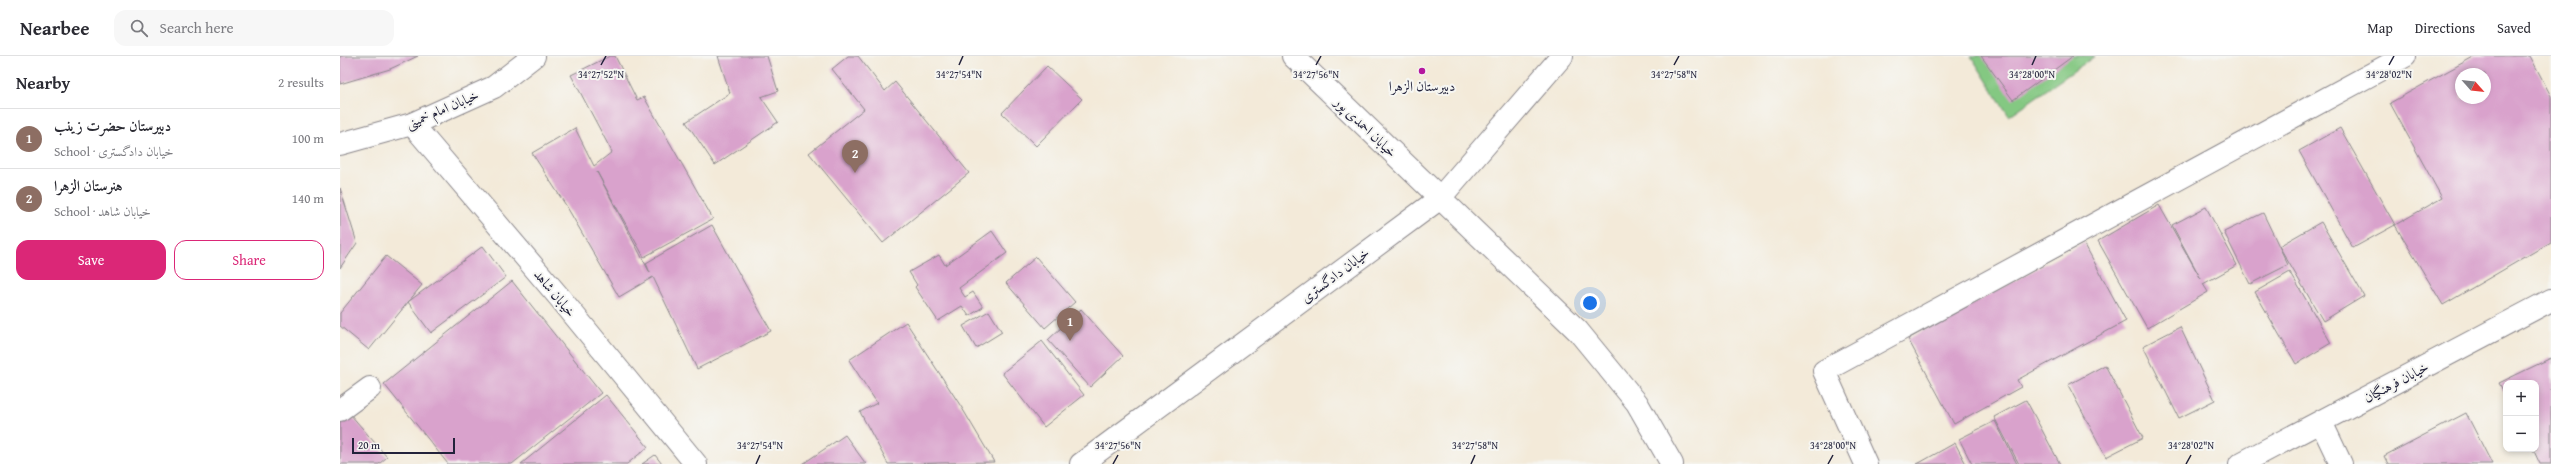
<!DOCTYPE html>
<meta charset="utf-8">
<style>
body{margin:0;font-family:"Gentium Book Plus",Amiri,serif;background:#f7f7f7;color:#2b2b33}
.controls{position:absolute;right:12px;bottom:12px;display:grid;overflow:hidden;border-radius:8px;box-shadow:0 2px 6px #0003}
.controls button{width:36px;height:36px;display:grid;place-items:center;padding:0;border:0;border-bottom:1px solid #e1e1e2;background:#fff;color:#2b2b33;font:20px sans-serif}
.compass{position:absolute;left:2115px;top:12px;width:36px;height:36px;border-radius:50%;background:#fff;box-shadow:0 2px 6px #0003;rotate:117deg}
.scale{position:absolute;left:12px;bottom:10px;width:103px;box-sizing:border-box;padding-left:4px;border:2px solid #22223b;border-top:0;font-size:11px;line-height:14px;white-space:nowrap;color:#22223b;-webkit-text-stroke:3px #f6f6f2;paint-order:stroke}
.you{position:absolute;left:1250px;top:247px;width:14px;height:14px;margin:-10px;border:3px solid #fff;border-radius:50%;background:#1a73e8;box-shadow:0 0 0 6px #1a73e833}
.badge{display:grid;place-items:center;width:26px;height:26px;border-radius:50%;background:#db2777;color:#fff;font-size:13px;font-weight:700}
.pin{position:absolute;translate:-50% -33px;filter:drop-shadow(0 1px 2px #0008)}
.pin::after{content:'';position:absolute;top:21px;width:14px;height:12px;background:inherit;clip-path:polygon(0 0,100% 0,50% 100%)}
.list{margin:0;padding:0;list-style:none}
h2{display:flex;justify-content:space-between;align-items:center;height:52px;margin:0;padding:0 16px;font-size:17px}
h2 small{font-size:13px;font-weight:400;color:#7c7c81}
.list li{display:grid;grid-template-columns:26px 1fr auto;gap:12px;align-items:center;box-sizing:border-box;height:60px;padding:0 16px;border-top:1px solid #e1e1e2}
.list b{display:block;font-size:15px;white-space:nowrap}
.list p{margin:0;font-size:13px;white-space:nowrap;color:#7c7c81}
.list em{font-size:13px;font-style:normal;color:#7c7c81}
.actions{display:flex;gap:8px;padding:12px 16px}
.actions a{flex:1;padding:9px 0;border:1px solid #db2777;border-radius:12px;text-align:center;font-size:14px;color:#db2777}
.actions .main{background:#db2777;color:#fff}
.icon{flex:none;width:22px;height:22px;fill:none;stroke:currentColor;stroke-width:2;stroke-linecap:round;stroke-linejoin:round}
.map{position:relative;flex:none;width:2211px;height:408px;overflow:hidden}
header{display:flex;align-items:center;gap:24px;box-sizing:border-box;height:56px;padding:0 20px;background:#fff;border-bottom:1px solid #e1e1e2}
header strong{font-size:19px}
nav{display:flex;gap:22px;margin-inline-start:auto;font-size:14px}
.search{width:280px;height:36px;background:#f7f7f7;display:flex;align-items:center;gap:10px;box-sizing:border-box;padding:0 14px;border-radius:12px;color:#7c7c81;font-size:15px}
main{display:flex}
aside{flex:1;background:#fff}
.map>svg:first-child{display:block}
.green{fill:#84c882;stroke:#53755e}
.building{fill:#d9a2cc;fill-rule:evenodd}
.lines{fill:none;stroke-linecap:round;stroke-linejoin:round}
.minor-casing{stroke:#8a868a;stroke-width:24}
.tertiary-casing{stroke:#8a868a;stroke-width:24}
.secondary-casing{stroke:#8a868a;stroke-width:24}
.minor{stroke:#fff;stroke-width:22}
.tertiary{stroke:#fff;stroke-width:22}
.secondary{stroke:#fff;stroke-width:22}
.ticks{fill:none;stroke:#22223b;stroke-width:1.5}
.poi-dot{fill:#b5179e;stroke:#f6f6f2;stroke-width:1.5}
.labels{text-anchor:middle;stroke-width:4;stroke-linejoin:round;paint-order:stroke}
.poi-label{font-size:14px;fill:#22223b;stroke:#f6f6f2}
.street-label{font-size:14px;fill:#22223b;stroke:#f6f6f2}
.ticks-label{font-size:10px;text-anchor:middle;fill:#22223b;stroke:#f6f6f2;stroke-width:4;stroke-linejoin:round;paint-order:stroke}
</style>
<header>
<strong>Nearbee</strong>
<div class="search"><svg class="icon" aria-label="search" viewBox="0 0 24 24"><circle cx="10" cy="10" r="6"/><path d="M15 15l6 6"/></svg>Search here</div>
<nav><a>Map</a><a>Directions</a><a>Saved</a></nav>
</header>
<main>
<aside>
<h2>Nearby<small>2 results</small></h2>
<ul class="list">
<li><span class="badge" style="background:#8d6e63">1</span><div><b>دبیرستان حضرت زینب</b><p>School · خیابان دادگستری</p></div><em>100 m</em></li>
<li><span class="badge" style="background:#8d6e63">2</span><div><b>هنرستان الزهرا</b><p>School · خیابان شاهد</p></div><em>140 m</em></li>
</ul>
<div class="actions"><a class="main">Save</a><a>Share</a></div>
</aside>
<div class="map">
<svg width="2211" height="408" viewBox="0 0 2211 408">
<rect width="100%" height="100%" fill="#f6f6f2"/>
<filter id="ink" filterUnits="userSpaceOnUse"><feTurbulence type="fractalNoise" baseFrequency=".025" numOctaves="2"/><feDisplacementMap in="SourceGraphic" scale="8" xChannelSelector="R" yChannelSelector="G"/><feConvolveMatrix kernelMatrix="1 2 1 2 8 2 1 2 1" color-interpolation-filters="sRGB"/></filter>
<filter id="wash" filterUnits="userSpaceOnUse"><feTurbulence type="fractalNoise" baseFrequency=".012" numOctaves="4" result="noise"/><feDisplacementMap in="SourceGraphic" scale="16" xChannelSelector="R" yChannelSelector="G"/><feGaussianBlur stdDeviation="0.9" result="paint"/><feColorMatrix in="noise" values="0 0 0 0 0 0 0 0 0 0 0 0 0 0 0 0 0 1.4 0 .05"/><feComposite in="paint" operator="in"/></filter>
<g filter="url(#wash)">
<rect width="100%" height="100%" fill="#f3ead9"/>
<polygon class="green" points="1631,0 1755,0 1669,60"/>
<g id="blocks">
<g class="building">
<polygon points="0,0 78,0 50,13 0,28"/>
<polygon points="270,0 275,0 297,44 304,41 373,163 304,201 257,116 310,217 306,207 372,169 431,275 357,313 313,221 279,241 227,151 192,97 235,72 254,110 272,96 231,19"/>
<polygon points="378,0 427,0 438,35 421,41 438,66 375,109 346,66 390,37"/>
<polygon points="508,0 518,0 545,35 555,26 629,117 543,187 469,97 524,53 492,13"/>
<polygon points="1641,0 1733,0 1673,44"/>
<path d="M2135 0H2190L2211 40V186L2103 249 2055 169 2102 142 2050 47ZM2121 18H2145V42H2121Z"/>
<polygon points="707,10 742,43 696,90 662,57"/>
<polygon points="2000,72 2055,169 2013,192 1959,95"/>
<polygon points="0,132 17,187 0,212"/>
<polygon points="1819,149 1861,223 1832,169 1866,151 1897,209 1863,228 1868,236 1807,272 1758,185"/>
<polygon points="1923,157 1948,209 1910,228 1884,176"/>
<polygon points="1981,166 2024,240 1983,265 1939,190"/>
<polygon points="652,175 667,197 619,232 625,241 633,236 643,251 629,260 622,250 598,265 575,231 577,229 569,216 599,199 605,209"/>
<polygon points="1744,187 1786,265 1677,324 1681,331 1614,368 1568,283"/>
<polygon points="143,190 166,221 91,277 68,246"/>
<polygon points="46,200 82,229 29,294 0,270 0,257"/>
<polygon points="696,201 735,246 705,272 666,227"/>
<polygon points="1950,216 1991,287 1956,308 1915,236"/>
<polygon points="172,225 261,337 172,408 108,408 44,328"/>
<polygon points="741,253 783,300 750,331 708,284"/>
<polygon points="649,255 662,276 636,292 623,270"/>
<polygon points="566,266 622,352 654,406 548,408 520,356 537,347 509,304"/>
<polygon points="1840,271 1875,344 1839,362 1803,290"/>
<polygon points="702,285 744,339 704,371 662,317"/>
<polygon points="2211,302 2211,408 2200,408 2193,393 2196,393 2196,327 2166,327 2166,340 2159,327"/>
<polygon points="1765,309 1803,382 1766,401 1728,329"/>
<polygon points="266,339 308,391 287,408 181,408"/>
<polygon points="1686,344 1720,408 1679,408 1654,361"/>
<polygon points="4,351 47,401 39,408 0,408 0,355"/>
<polygon points="2126,357 2152,408 2048,408 2044,400"/>
<polygon points="1655,365 1677,408 1632,408 1619,383"/>
<polygon points="505,379 526,408 463,408 467,405"/>
<polygon points="1615,387 1626,408 1577,408 1581,406"/>
<polygon points="315,399 322,408 302,408"/>
</g>
</g>
</g>
<g filter="url(#ink)">
<use href="#blocks" fill-opacity="0" stroke="#8a868a" stroke-width="1"/>
<g class="lines">
<g class="minor-casing">
<g id="minor">
<polyline points="953,0 1238,275 1297,347 1332,408"/>
<polyline points="72,68 220,242 356,408"/>
<polyline points="0,354 30,332"/>
<polyline points="1981,366 2001,408"/>
<polyline points="741,408 1099,143 1222,0"/>
<polyline points="1526,408 1484,315 2065,0"/>
</g>
</g>
<g class="tertiary-casing">
<polyline id="tertiary" points="1900,408 2211,244"/>
</g>
<g class="secondary-casing">
<polyline id="secondary" points="0,88 72,68 154,31 194,0"/>
</g>
<use href="#minor" class="minor"/>
<use href="#tertiary" class="tertiary"/>
<use href="#secondary" class="secondary"/>
</g>
</g>
<path class="ticks" d="M261 9 266 0M619 9 623 0M976 9 981 0M1334 9 1339 0M1692 9 1696 0M2049 9 2054 0M416 408 420 399M773 408 778 399M1131 408 1135 399M1488 408 1493 399M1846 408 1851 399"/>
<circle class="poi-dot" cx="1082" cy="15" r="4"/>
<g class="labels">
<g class="poi-label">
<text x="1082" y="35">دبیرستان الزهرا</text>
</g>
<g class="street-label">
<text transform="translate(102 53) rotate(-23)" y="5">خیابان امام خمینی</text>
<text transform="translate(1026 71) rotate(44)" y="5">خیابان احمدی پور</text>
<text transform="translate(995 219) rotate(-37)" y="5">خیابان دادگستری</text>
<text transform="translate(215 237) rotate(50)" y="5">خیابان شاهد</text>
<text transform="translate(2056 326) rotate(-28)" y="5">خیابان فرهنگیان</text>
</g>
</g>
<g class="ticks-label">
<text x="261" y="22">34°27'52"N</text>
<text x="619" y="22">34°27'54"N</text>
<text x="976" y="22">34°27'56"N</text>
<text x="1334" y="22">34°27'58"N</text>
<text x="1692" y="22">34°28'00"N</text>
<text x="2049" y="22">34°28'02"N</text>
<text x="420" y="393">34°27'54"N</text>
<text x="778" y="393">34°27'56"N</text>
<text x="1135" y="393">34°27'58"N</text>
<text x="1493" y="393">34°28'00"N</text>
<text x="1851" y="393">34°28'02"N</text>
</g>
</svg>
<div class="controls">
<button>+</button>
<button>−</button>
</div>
<svg class="compass" viewBox="-18 -18 36 36"><path d="M0-13l5 13h-10z" fill="#e53935"/><path d="M0 13l5-13h-10z" fill="#7c7c81"/></svg>
<div class="scale">20 m</div>
<div class="you"></div>
<div class="pin badge" style="left:730px;top:285px;background:#8d6e63">1</div>
<div class="pin badge" style="left:515px;top:117px;background:#8d6e63">2</div>
</div>
</main>
